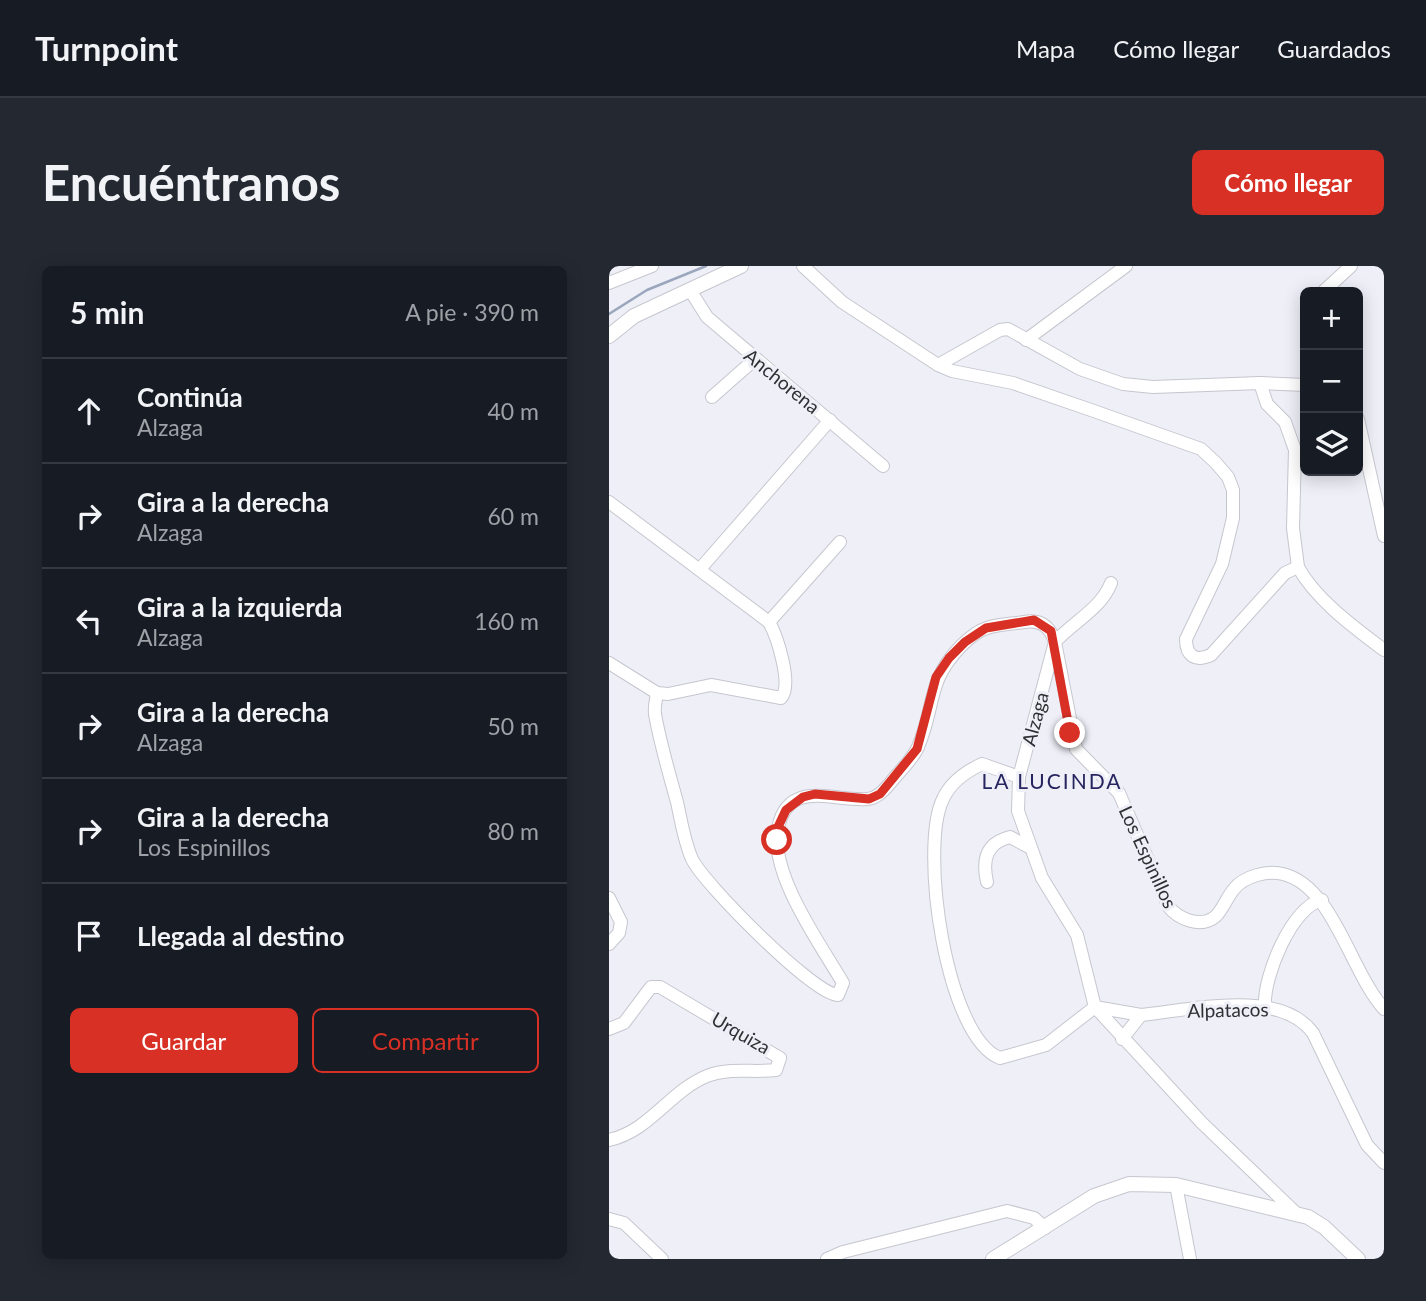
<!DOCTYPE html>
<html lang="es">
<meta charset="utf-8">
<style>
body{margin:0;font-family:Lato,sans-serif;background:#242831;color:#f1f3f6}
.controls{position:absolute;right:21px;top:21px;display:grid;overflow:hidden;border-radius:10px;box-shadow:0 4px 18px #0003}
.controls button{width:63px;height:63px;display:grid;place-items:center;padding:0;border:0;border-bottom:2px solid #363941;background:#171b24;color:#f1f3f6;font:35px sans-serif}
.stop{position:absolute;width:21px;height:21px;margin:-16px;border:5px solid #d93025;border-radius:50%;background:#fff}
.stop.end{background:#d93025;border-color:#fff;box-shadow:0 2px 7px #0008}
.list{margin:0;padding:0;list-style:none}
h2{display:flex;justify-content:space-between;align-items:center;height:91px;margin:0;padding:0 28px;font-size:30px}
h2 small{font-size:23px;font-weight:400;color:#9ea1a6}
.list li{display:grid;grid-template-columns:46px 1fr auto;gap:21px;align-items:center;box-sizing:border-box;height:105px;padding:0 28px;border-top:2px solid #363941}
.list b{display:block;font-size:26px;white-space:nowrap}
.list p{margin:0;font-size:23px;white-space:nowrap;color:#9ea1a6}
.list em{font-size:23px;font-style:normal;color:#9ea1a6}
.actions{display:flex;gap:14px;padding:21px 28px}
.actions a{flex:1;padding:16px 0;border:2px solid #d93025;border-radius:10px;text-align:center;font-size:24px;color:#d93025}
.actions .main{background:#d93025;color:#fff}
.icon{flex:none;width:38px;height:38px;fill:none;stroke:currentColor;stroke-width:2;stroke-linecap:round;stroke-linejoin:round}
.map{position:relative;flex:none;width:775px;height:993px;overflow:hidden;border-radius:10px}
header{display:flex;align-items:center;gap:42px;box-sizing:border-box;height:98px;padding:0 35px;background:#171b24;border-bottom:2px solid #363941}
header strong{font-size:33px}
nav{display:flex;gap:38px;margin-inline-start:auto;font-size:24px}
.intro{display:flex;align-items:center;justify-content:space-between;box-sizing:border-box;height:168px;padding:0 42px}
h1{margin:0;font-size:49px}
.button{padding:18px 32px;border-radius:10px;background:#d93025;color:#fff;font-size:24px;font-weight:700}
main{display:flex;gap:42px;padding:0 42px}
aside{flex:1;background:#171b24;border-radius:10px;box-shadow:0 4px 18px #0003}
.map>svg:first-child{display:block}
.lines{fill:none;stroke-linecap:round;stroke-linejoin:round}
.stream{stroke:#9aa6bc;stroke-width:2.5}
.minor-casing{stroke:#c6c6cf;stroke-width:14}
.major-casing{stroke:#c6c6cf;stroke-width:16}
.minor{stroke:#fff;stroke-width:12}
.major{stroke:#fff;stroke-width:14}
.route{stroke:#d93025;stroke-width:9}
.labels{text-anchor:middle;stroke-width:6;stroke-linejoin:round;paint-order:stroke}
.street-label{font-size:19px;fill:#303034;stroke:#efeff8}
.neighbourhood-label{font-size:21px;letter-spacing:2px;fill:#26255f;stroke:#efeff8}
</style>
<header>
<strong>Turnpoint</strong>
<nav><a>Mapa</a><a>Cómo llegar</a><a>Guardados</a></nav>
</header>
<div class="intro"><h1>Encuéntranos</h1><a class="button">Cómo llegar</a></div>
<main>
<aside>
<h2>5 min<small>A pie · 390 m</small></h2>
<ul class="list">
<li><svg class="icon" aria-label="ahead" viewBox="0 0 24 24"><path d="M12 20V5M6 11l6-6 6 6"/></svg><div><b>Continúa</b><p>Alzaga</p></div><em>40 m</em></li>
<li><svg class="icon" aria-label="right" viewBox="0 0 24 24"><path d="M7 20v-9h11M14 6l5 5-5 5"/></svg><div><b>Gira a la derecha</b><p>Alzaga</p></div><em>60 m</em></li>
<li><svg class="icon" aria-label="left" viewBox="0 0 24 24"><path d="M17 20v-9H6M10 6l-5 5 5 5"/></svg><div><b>Gira a la izquierda</b><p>Alzaga</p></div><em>160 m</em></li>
<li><svg class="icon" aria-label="right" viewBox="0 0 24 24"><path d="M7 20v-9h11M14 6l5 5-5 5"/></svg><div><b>Gira a la derecha</b><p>Alzaga</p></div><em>50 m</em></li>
<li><svg class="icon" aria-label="right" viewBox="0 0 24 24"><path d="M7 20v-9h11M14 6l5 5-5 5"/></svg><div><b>Gira a la derecha</b><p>Los Espinillos</p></div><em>80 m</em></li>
<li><svg class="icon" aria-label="arrive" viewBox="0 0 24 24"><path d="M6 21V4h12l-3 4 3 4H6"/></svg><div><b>Llegada al destino</b></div></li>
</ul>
<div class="actions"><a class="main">Guardar</a><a>Compartir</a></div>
</aside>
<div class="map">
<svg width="775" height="993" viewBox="0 0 775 993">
<rect width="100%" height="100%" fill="#efeff8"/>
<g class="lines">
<polyline class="stream" points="0,48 38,24 97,0"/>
<g class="minor-casing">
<g id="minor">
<polyline points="194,0 233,36 329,99 391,64 399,63 471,103 514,118 544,121 651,117 696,119"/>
<polyline points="0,17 43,0"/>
<polyline points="81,24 98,51 274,200"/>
<polyline points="715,25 742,0"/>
<polyline points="417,74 517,0"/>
<path d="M329 99 343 105 404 117 482 144 592 183 607 197 619 211 624 224V252L613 298 577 373C577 390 586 396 602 389L676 307 689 301C707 334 746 362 775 384"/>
<polyline points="651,117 658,138 676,156 686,184 684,262 689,301"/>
<polyline points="103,131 145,94"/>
<polyline points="749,153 775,270"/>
<polyline points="0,236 160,356"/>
<polyline points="91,303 221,154"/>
<path d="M502 317C492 343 465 355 446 376L467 483 510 527 559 640C569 653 592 663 607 650 614 643 618 631 625 623 635 610 659 604 674 608 724 620 741 705 775 743"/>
<path d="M0 397 48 427C47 434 45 441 46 448 51 477 60 507 68 536 72 554 75 575 83 593 94 617 205 729 229 729L234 717C212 679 160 608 169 562 179 512 225 536 258 533 271 532 279 519 287 510 295 501 304 492 309 481 327 439 317 416 352 380 359 373 368 365 378 362 390 358 403 358 415 356 432 353 441 361 446 376L410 511 409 545 433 612 468 669 486 741 593 857 688 948"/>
<path d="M48 427 59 428 102 419 172 432C184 419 168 370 160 356L231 276"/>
<path d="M410 511 373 498C358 505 341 517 334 533 310 581 337 772 391 792L437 779 486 741 532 749"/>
<path d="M378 616C373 594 377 577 401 571L420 581"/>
<polyline points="0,632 12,656 10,667 0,678"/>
<path d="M656 740C654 711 683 640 713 634"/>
<path d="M0 763 15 757 42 721H51L171 792 167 804C144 807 121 801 98 810 61 825 41 865 0 874"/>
<path d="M513 773 532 749C581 744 671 722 704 767L758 879 775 897"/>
<polyline points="567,919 581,993"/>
<polyline points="0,953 15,957 53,993"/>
<polyline points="218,993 234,986 398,945 425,952 436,962"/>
</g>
</g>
<g class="major-casing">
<g id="major">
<polyline points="0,70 25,50 132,0"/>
<polyline points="384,993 485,930 520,918 567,919 699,951 715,961 749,993"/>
</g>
</g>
<use href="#minor" class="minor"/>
<use href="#major" class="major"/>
</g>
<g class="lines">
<polyline class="route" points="168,574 169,561 177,544 194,531 206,528 260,533 271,528 308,483 327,411 340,392 356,376 377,362 425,354 442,365 461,467"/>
</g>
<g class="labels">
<g class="street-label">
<text transform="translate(173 115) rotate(39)" y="7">Anchorena</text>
<text transform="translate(426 453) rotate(-75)" y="7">Alzaga</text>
<text transform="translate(539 591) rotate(65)" y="7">Los Espinillos</text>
<text transform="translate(619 744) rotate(-1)" y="7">Alpatacos</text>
<text transform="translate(132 767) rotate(30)" y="7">Urquiza</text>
</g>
<g class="neighbourhood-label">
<text x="443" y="523">LA LUCINDA</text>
</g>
</g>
</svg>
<div class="controls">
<button>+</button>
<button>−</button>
<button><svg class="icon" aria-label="layers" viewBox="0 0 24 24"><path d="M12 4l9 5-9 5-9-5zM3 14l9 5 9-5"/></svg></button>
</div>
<div class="stop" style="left:168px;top:574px"></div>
<div class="stop end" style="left:461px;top:467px"></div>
</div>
</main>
